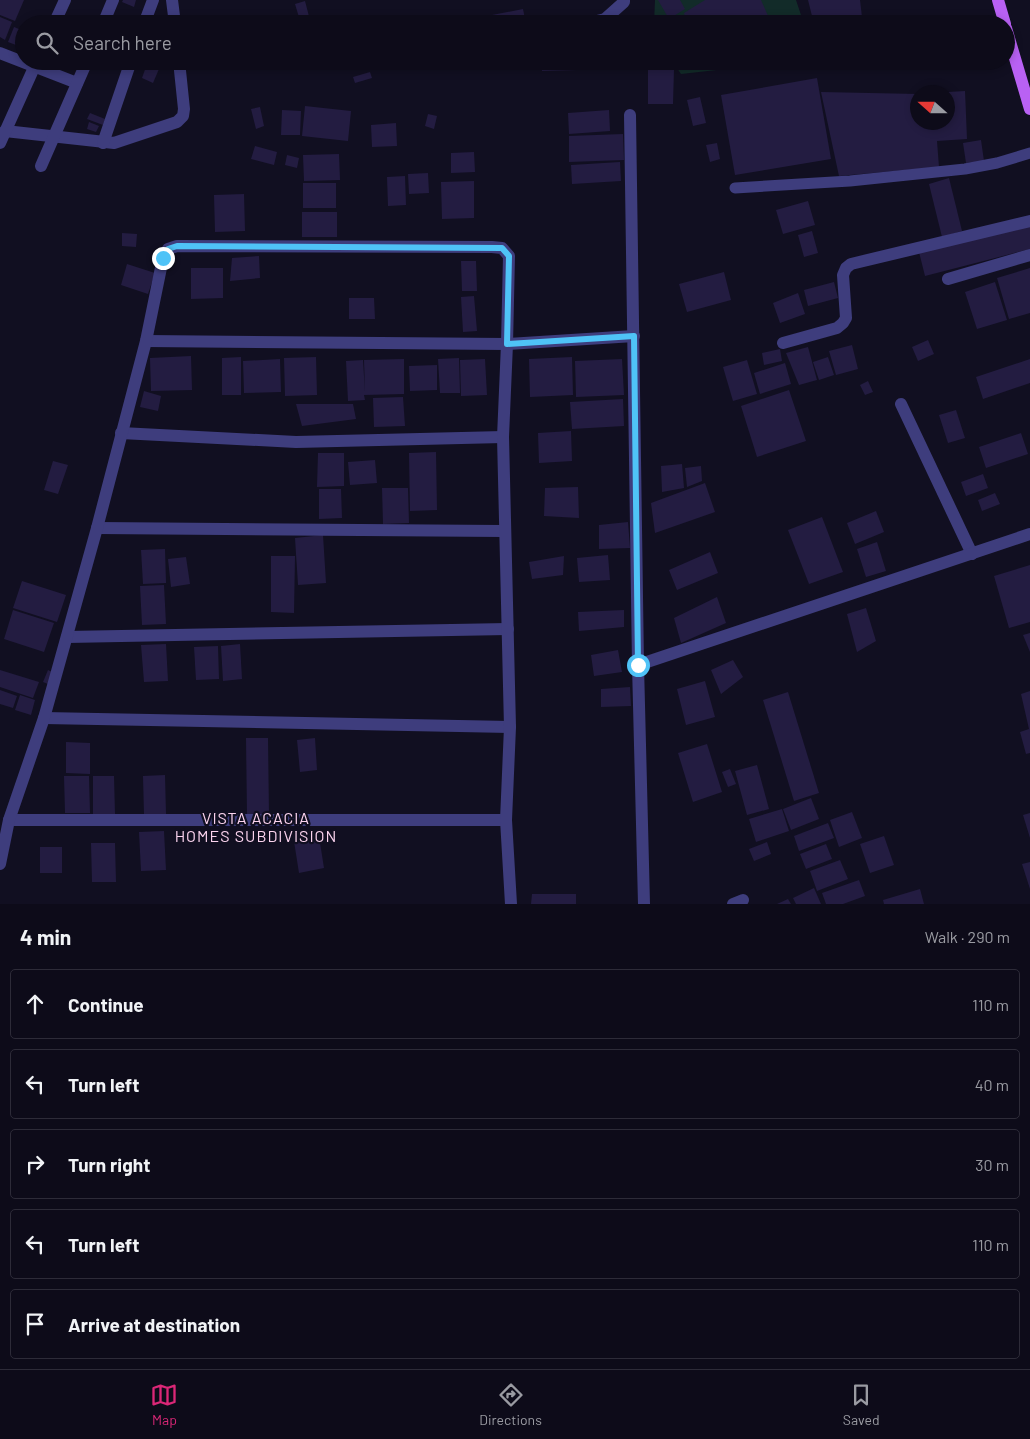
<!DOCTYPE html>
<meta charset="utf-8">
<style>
body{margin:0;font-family:Barlow,sans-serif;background:#161422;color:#f1f3f6}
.compass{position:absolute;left:910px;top:85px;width:45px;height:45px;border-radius:50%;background:#0d0b19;box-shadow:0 2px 8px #0003;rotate:291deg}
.stop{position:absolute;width:15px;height:15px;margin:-11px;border:4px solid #4fc3f7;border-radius:50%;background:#fff}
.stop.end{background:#4fc3f7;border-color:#fff;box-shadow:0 1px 5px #0008}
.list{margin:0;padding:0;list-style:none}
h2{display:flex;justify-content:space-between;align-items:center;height:65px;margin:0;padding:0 20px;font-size:21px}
h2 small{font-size:16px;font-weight:400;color:#9a9ba2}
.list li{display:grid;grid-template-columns:32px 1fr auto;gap:15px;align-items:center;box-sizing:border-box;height:70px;margin:0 10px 10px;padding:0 10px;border:1px solid #2d2b38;border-radius:5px}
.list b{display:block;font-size:19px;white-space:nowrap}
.list em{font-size:16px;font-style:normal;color:#9a9ba2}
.icon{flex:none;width:28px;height:28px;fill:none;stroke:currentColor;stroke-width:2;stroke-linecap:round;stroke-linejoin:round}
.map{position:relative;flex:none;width:1030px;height:904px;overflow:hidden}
.search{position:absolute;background:#0d0b19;box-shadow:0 2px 8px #0003;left:15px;right:15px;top:15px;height:55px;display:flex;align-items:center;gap:12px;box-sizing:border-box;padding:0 18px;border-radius:28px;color:#9a9ba2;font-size:19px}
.sheet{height:465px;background:#0d0b19}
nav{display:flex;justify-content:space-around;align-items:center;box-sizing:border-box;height:70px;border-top:1px solid #2d2b38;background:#0d0b19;font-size:14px;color:#9a9ba2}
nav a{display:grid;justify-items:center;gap:2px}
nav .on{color:#db2777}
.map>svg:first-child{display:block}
.green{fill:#122b29}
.building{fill:#231c41}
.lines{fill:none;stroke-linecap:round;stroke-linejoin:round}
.lane{stroke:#3e3d7d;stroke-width:11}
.street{stroke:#3e3d7d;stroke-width:12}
.primary{stroke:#b961f4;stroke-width:12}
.route{stroke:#4fc3f7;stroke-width:6}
.labels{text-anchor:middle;stroke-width:4.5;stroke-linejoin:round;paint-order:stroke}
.neighbourhood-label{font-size:16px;letter-spacing:1px;fill:#fcd4ef;stroke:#110f21}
</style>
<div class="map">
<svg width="1030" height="904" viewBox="0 0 1030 904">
<rect width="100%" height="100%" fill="#110f21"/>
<g class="green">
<polygon points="655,0 796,0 804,24 654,24"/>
<polygon points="672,61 798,61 681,74"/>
</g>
<g class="building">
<polygon points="0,0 24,0 15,21 0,15"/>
<polygon points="123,0 136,0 134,7 122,2"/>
<polygon points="658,0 680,0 685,9 669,19"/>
<polygon points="705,0 761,0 769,18 759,24 687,24 684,13"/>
<polygon points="808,0 860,0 862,17 827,24 814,24"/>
<polygon points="305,1 311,24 301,24 295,4"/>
<polygon points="523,9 526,24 493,24 492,15"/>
<polygon points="67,15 77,19 75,24 64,24"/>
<polygon points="0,17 12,22 5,40 0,37"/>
<polygon points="14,27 24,31 24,48 8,42"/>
<polygon points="148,61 162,62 153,83 142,78"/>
<polygon points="542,61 613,61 614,69 542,71"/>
<polygon points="680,61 696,61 684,68"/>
<polygon points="648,69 674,69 673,104 648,104"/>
<polygon points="370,72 372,78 355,83 353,77"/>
<polygon points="817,78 831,159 735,175 721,95"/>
<polygon points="965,91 967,139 937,141 939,167 839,176 821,92 918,94 918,122 948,122 948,92"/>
<polygon points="700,97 706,123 693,126 687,100"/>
<polygon points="305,106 351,111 348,141 302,136"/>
<polygon points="260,107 264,126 256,129 251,109"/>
<polygon points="282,110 301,111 300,135 281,135"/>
<polygon points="609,110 610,131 569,134 568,113"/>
<polygon points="90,113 105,119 103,125 87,119"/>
<polygon points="428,114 437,116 434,129 425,126"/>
<polygon points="89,122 99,126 96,132 87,129"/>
<polygon points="396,123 397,146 372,147 371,125"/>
<polygon points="623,134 624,160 569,162 569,136"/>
<polygon points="981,140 984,161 966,163 963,143"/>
<polygon points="717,143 720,159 710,162 706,145"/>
<polygon points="255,146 277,152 274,165 251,159"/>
<polygon points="474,152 475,172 451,173 451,153"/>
<polygon points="339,154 340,180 304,181 303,155"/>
<polygon points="287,155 299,158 297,168 285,165"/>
<polygon points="620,162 621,181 572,184 571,165"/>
<polygon points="428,173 429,193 409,194 408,174"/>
<polygon points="405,176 406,205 388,206 387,177"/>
<polygon points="949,178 962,231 942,237 929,184"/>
<polygon points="474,181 474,218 442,219 441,182"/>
<rect x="303" y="183" width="33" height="25"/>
<polygon points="244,194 245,231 215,232 214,195"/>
<polygon points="808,201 815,225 783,234 776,210"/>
<rect x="302" y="212" width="35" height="25"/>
<polygon points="1030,224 1030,249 925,276 919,252"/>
<polygon points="812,231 818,253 804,257 798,235"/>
<polygon points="122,233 137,234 136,247 122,246"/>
<polygon points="259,256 260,278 230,281 232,258"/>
<polygon points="461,261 476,261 477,291 462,291"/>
<polygon points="127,264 155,273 148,294 121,285"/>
<polygon points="191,268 223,268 223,298 191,299"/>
<polygon points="1030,268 1030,313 1009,319 997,278"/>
<polygon points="724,272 731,300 687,312 679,284"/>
<polygon points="834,282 838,298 808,306 804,290"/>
<polygon points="995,282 1007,320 977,329 965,292"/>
<polygon points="798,293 805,314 780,323 773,303"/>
<polygon points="474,296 477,331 463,332 461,297"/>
<polygon points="349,298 374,298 375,319 349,319"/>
<polygon points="928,340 934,354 918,361 912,347"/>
<polygon points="852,345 858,369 836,375 829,351"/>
<polygon points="808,347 817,380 799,385 786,353"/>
<polygon points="780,349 782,361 764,365 762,353"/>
<polygon points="191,356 192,390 151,391 150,358"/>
<polygon points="241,357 241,395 222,395 222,358"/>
<polygon points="316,357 317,395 285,396 284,358"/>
<polygon points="572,357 573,395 530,397 529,359"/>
<polygon points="828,357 834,375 819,380 813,362"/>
<polygon points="459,358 460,393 440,393 438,359"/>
<polygon points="280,359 281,392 244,393 243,361"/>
<polygon points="404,359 404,394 364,395 365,400 348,401 346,361 363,360 365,392 364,360"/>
<polygon points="485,359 487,395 461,396 460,360"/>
<polygon points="622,359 624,395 576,397 575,361"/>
<polygon points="1030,359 1030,383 983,399 976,377"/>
<polygon points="747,360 757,394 733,401 723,367"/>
<polygon points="785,363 791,384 760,394 754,373"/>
<polygon points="437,365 437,390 410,391 409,366"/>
<polygon points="868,381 873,392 865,395 860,385"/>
<polygon points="789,390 806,441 757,457 741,406"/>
<polygon points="144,391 161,396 158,411 140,407"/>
<polygon points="403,397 405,426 374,427 373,398"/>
<polygon points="623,399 624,426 572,429 570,402"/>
<polygon points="296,404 353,404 356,419 302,426"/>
<polygon points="956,410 965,438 948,443 939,415"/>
<polygon points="571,431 572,461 539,463 538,433"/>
<polygon points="1021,433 1028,454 986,468 979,447"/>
<polygon points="436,452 437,510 410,511 409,453"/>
<polygon points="318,453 344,453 344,486 317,487"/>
<polygon points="375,460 377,483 350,485 348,462"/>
<polygon points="53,461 68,465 58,494 44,490"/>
<polygon points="682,464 684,488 662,492 661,466"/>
<polygon points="701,466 702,481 687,487 685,468"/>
<polygon points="983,474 988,488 966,496 961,482"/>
<polygon points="705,483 715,512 655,533 651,503"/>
<polygon points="578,487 579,518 544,516 545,488"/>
<polygon points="382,488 408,488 409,523 383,524"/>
<polygon points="319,489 341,489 342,518 319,519"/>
<polygon points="995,493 1000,504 982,511 978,500"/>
<polygon points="876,511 884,532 855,544 847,523"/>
<polygon points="822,517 843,572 809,584 788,530"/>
<polygon points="628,522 630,548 599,549 599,525"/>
<polygon points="323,535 326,583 298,585 295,538"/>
<polygon points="877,542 886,571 866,577 857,549"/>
<polygon points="165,549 166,583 143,584 141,550"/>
<polygon points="710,552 718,573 677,590 669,570"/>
<polygon points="608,555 610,580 579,582 577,558"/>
<polygon points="271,556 295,556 294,613 271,612"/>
<polygon points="564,556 563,575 532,579 529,562"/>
<polygon points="186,557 190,584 171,587 168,559"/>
<polygon points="1030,565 1030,622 1009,628 994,576"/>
<polygon points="22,581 66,595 57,622 13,608"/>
<polygon points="164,585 166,624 142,625 140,586"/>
<polygon points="717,597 726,623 681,643 674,618"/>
<polygon points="866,608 876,641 857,652 847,614"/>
<polygon points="13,610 54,623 44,652 4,639"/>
<polygon points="624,610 624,627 579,631 578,612"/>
<polygon points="1030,633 1030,652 1023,635"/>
<polygon points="166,644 168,681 144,682 141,645"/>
<polygon points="240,644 242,679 223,681 221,646"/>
<polygon points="218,646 219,679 196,680 194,647"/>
<polygon points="618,650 622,672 594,676 591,655"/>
<polygon points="733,660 743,677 721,694 711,670"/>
<polygon points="0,670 39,682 33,698 0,687"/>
<polygon points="48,670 52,672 48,684 43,682"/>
<polygon points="705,681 715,717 686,725 677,689"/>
<polygon points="630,687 631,706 601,707 601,689"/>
<polygon points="0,690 17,696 13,708 0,704"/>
<polygon points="1030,691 1030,753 1026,754 1020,732 1029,729 1021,694"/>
<polygon points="788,692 819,793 794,801 763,700"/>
<polygon points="20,695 35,700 31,715 15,710"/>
<polygon points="246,738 268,738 269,815 247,815"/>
<polygon points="315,738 317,770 300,772 297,740"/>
<polygon points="66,742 90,743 90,774 66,773"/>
<polygon points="707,744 722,792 693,802 678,753"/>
<polygon points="757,765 769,809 747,815 735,771"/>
<polygon points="730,769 736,784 728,787 722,772"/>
<polygon points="165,775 166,814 144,815 143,776"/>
<polygon points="64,776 89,776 90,813 65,813"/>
<polygon points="93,776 114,776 115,814 93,814"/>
<polygon points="811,798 819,819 791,830 783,809"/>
<polygon points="782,809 789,831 756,842 749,819"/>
<polygon points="852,812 862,838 839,847 830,820"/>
<polygon points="1030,813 1030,838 1023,815"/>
<polygon points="828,823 834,838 799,851 794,836"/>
<polygon points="318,830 324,868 299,873 293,835"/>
<polygon points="164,831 166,870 141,871 139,832"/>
<polygon points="884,836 894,865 870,873 860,844"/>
<polygon points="767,842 771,854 754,861 749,849"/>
<polygon points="91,843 115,843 116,882 92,882"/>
<polygon points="826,844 832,859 806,869 800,854"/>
<rect x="40" y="847" width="22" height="26"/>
<polygon points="840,860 848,879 817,891 810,871"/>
<polygon points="1030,862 1030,889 1022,864"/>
<polygon points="859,880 865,896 843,904 826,904 822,893"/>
<polygon points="814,888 821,904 796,904 793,898"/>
<polygon points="920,889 924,904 884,904 883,900"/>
<polygon points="532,894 576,894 576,904 531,904"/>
<polygon points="788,899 791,904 777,904"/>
</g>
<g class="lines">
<polyline class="lane" points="735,188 850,181 965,169 997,163 1030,153"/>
<g class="street">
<polyline points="172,0 175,24"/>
<polyline points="54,24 65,0"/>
<polyline points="103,24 113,0"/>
<polyline points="144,24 153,0"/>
<polyline points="585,24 605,19 624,2 624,0"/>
<polyline points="0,53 77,83"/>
<polyline points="630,115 638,665 644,904"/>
<polyline points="5,131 114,143 177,122 183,116 184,109 179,61"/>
<polyline points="0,143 37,61"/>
<polyline points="103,143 131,61"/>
<polyline points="41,166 87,61"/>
<polyline points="948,279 1030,255"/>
<polyline points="146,341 507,344 634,336"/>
<polyline points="783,343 837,328 843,323 846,318 843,275 846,268 851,264 1030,221"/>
<polyline points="901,404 972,554"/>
<polyline points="121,433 296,442 503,437"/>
<polyline points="97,528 504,531"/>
<polyline points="67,637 508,629"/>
<polyline points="638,665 1030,534"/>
<polyline points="44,718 510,727"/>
<polyline points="9,820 506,820"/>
<polyline points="0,864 9,820 44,718 97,528 146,341 163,258 168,249 177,246 492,247 502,248 509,256 507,344 503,437 510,727 506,820 511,904"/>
<polyline points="733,904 743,900"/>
</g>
<g class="primary">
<polyline points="998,0 1005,24"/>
<polyline points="1006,28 1030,109"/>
</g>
</g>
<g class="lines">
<polyline class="route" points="163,258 168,249 177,246 502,248 509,256 507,344 634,336 638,665"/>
</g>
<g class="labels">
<g class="neighbourhood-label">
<text x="256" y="824">VISTA ACACIA<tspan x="256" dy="18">HOMES SUBDIVISION</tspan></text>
</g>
</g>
</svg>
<svg class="compass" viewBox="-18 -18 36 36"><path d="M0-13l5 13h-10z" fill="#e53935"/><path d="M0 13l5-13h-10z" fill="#9a9ba2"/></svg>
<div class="stop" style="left:638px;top:665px"></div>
<div class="stop end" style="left:163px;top:258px"></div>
<div class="search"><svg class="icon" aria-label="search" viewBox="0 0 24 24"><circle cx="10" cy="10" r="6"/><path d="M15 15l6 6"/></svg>Search here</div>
</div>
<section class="sheet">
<h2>4 min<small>Walk · 290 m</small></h2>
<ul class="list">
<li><svg class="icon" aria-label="ahead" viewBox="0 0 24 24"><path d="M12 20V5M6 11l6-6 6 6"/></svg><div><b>Continue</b></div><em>110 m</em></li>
<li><svg class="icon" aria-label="left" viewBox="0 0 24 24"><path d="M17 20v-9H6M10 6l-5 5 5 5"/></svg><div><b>Turn left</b></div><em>40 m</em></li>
<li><svg class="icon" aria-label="right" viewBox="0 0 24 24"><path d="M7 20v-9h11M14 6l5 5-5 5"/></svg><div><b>Turn right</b></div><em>30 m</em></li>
<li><svg class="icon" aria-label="left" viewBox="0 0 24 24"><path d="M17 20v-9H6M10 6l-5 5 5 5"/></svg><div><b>Turn left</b></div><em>110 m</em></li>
<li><svg class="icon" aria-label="arrive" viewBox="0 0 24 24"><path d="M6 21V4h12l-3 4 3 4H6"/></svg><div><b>Arrive at destination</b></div></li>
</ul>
</section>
<nav>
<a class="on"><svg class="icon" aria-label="map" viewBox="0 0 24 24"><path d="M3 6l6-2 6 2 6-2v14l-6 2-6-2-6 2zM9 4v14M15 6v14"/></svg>Map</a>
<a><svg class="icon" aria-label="directions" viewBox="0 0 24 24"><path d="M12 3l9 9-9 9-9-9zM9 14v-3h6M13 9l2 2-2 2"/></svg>Directions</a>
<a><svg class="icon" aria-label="saved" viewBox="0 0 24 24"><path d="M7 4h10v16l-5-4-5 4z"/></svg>Saved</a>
</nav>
